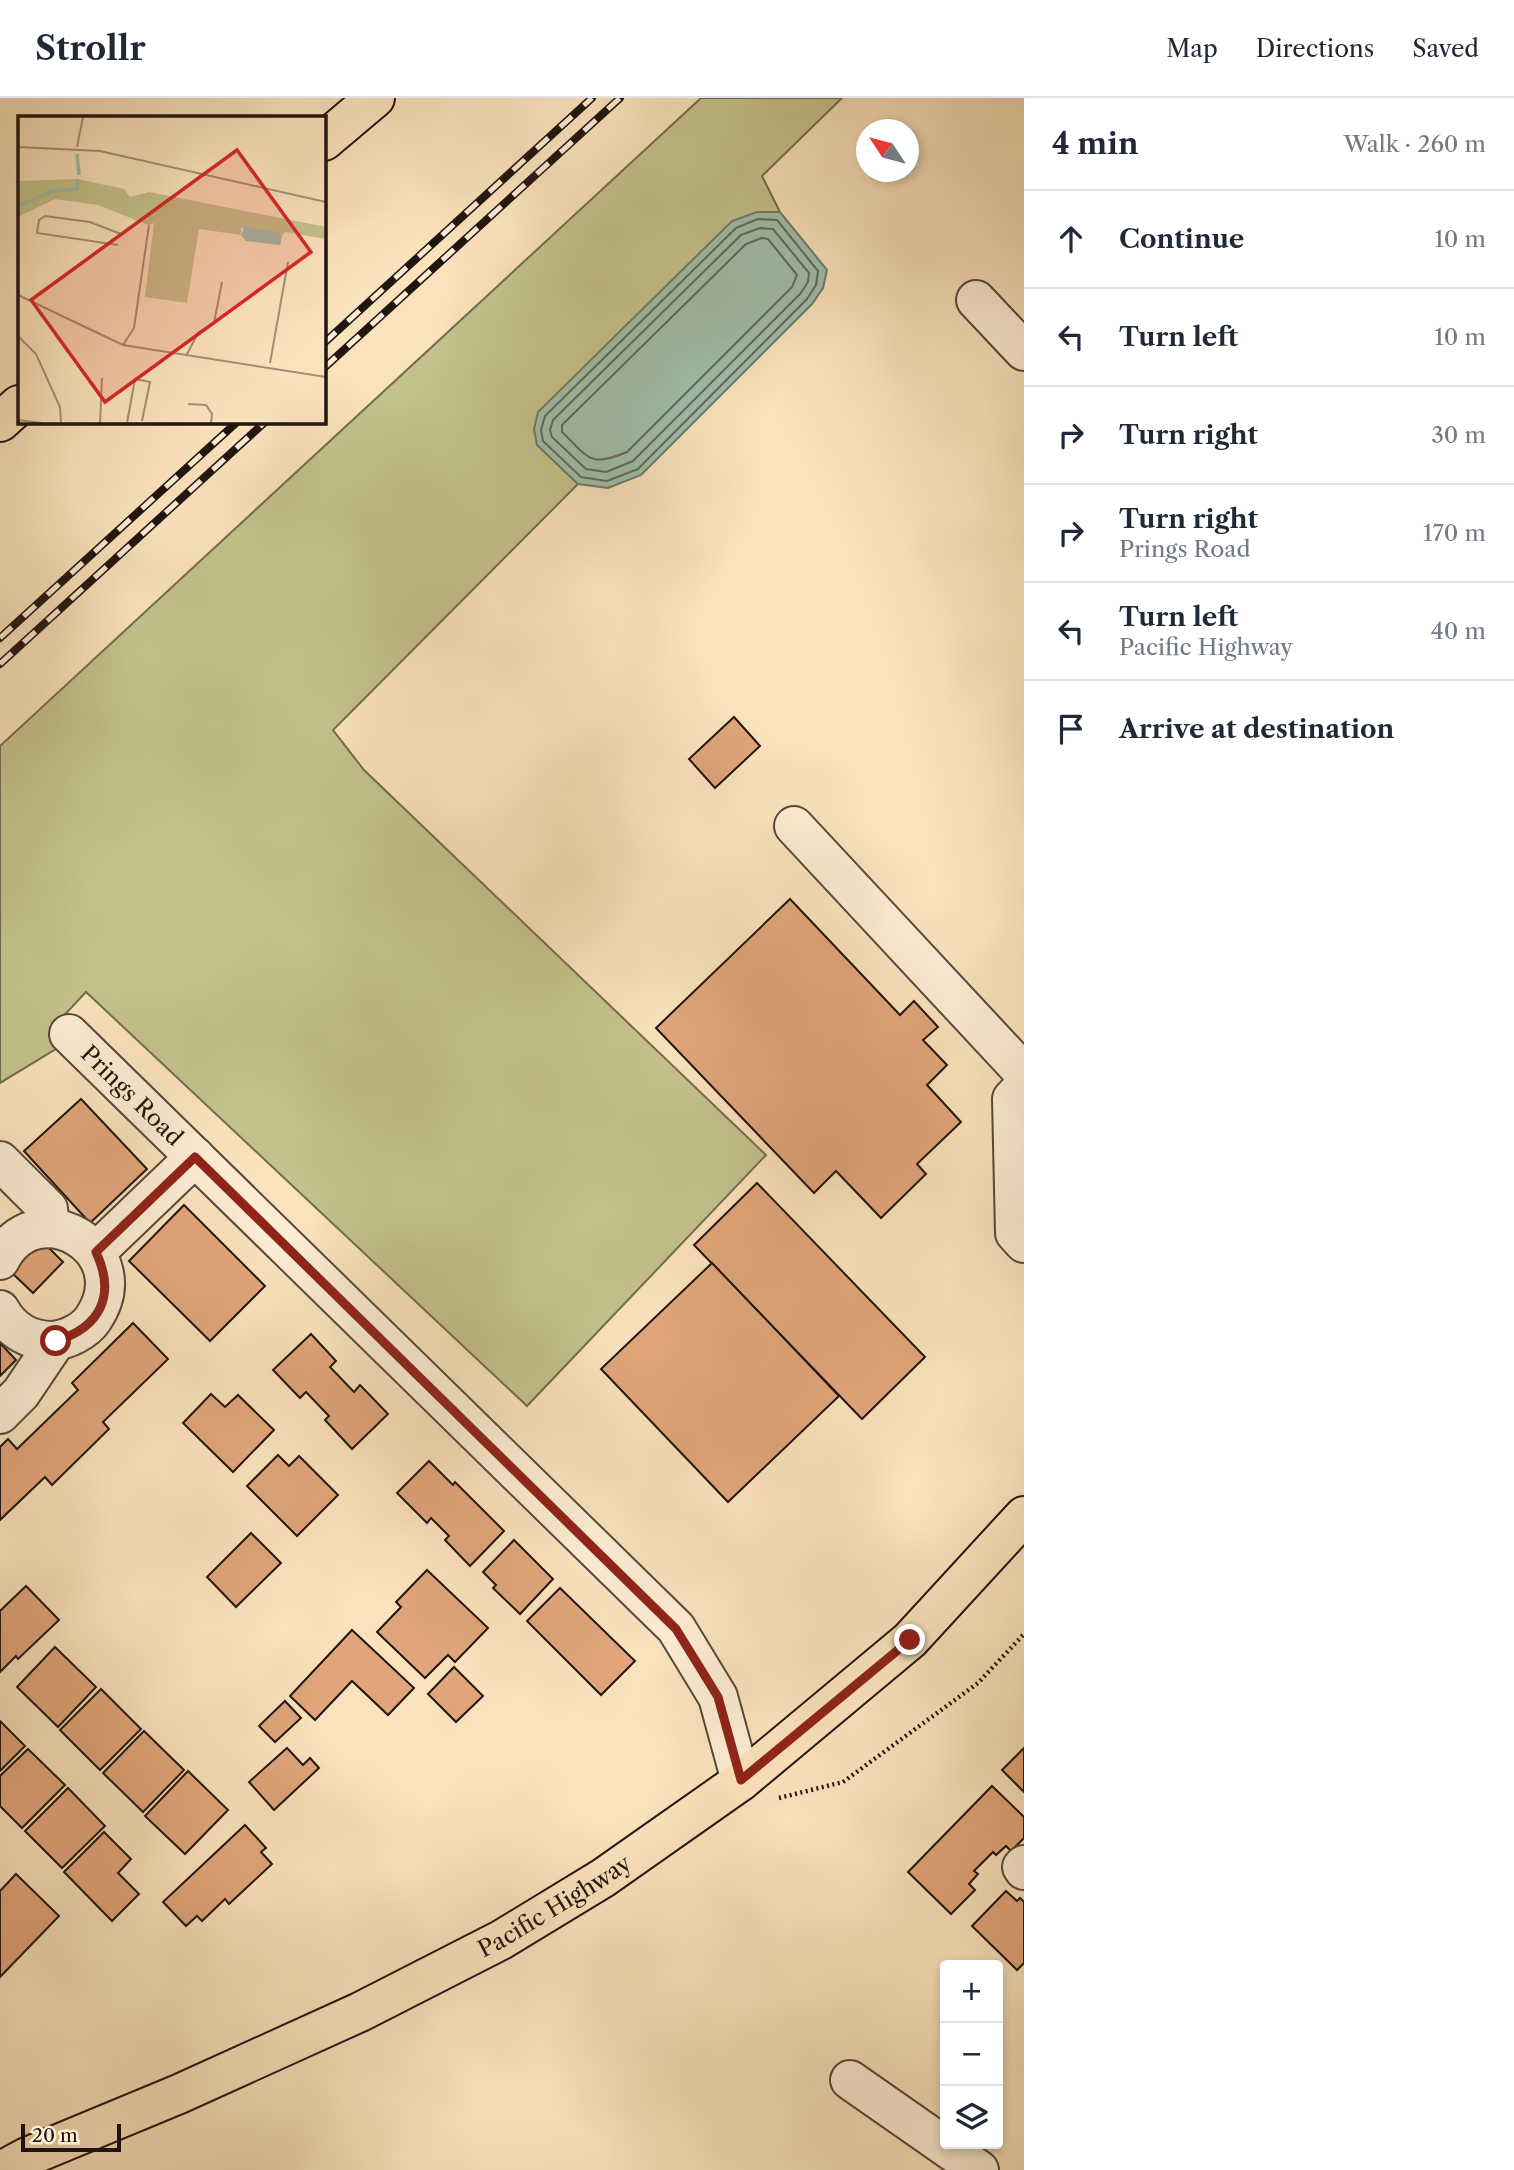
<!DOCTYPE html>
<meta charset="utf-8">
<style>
body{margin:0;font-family:"Libre Caslon Text",serif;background:#f2f2f3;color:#1f2937}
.controls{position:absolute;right:21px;bottom:21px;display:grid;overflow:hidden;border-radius:7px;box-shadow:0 4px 10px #0003}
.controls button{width:63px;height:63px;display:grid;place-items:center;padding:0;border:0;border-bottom:2px solid #e0e1e3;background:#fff;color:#1f2937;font:35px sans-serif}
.compass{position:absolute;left:856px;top:21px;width:63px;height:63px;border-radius:50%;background:#fff;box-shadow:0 4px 10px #0003;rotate:306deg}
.scale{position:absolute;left:21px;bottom:18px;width:100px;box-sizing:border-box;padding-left:7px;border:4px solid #21150f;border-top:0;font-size:19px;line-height:24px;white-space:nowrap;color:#21150f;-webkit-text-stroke:5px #fcecd3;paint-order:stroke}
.stop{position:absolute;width:21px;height:21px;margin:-16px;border:5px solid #8f2418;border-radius:50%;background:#fff}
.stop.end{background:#8f2418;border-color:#fff;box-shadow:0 2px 7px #0008}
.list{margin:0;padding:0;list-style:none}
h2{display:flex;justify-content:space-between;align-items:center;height:91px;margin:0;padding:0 28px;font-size:30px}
h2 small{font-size:23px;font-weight:400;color:#747a83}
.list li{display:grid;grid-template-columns:46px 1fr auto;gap:21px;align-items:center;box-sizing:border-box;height:98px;padding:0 28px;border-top:2px solid #e0e1e3}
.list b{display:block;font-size:26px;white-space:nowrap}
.list p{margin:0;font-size:23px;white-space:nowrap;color:#747a83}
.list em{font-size:23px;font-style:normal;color:#747a83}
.icon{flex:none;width:38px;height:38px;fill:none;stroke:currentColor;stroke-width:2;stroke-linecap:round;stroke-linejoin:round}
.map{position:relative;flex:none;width:1024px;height:2072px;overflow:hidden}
header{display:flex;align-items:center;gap:42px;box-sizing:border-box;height:98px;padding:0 35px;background:#fff;border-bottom:2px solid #e0e1e3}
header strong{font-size:33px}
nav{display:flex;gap:38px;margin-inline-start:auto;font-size:24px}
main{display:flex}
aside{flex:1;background:#fff}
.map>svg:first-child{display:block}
.green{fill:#c4c28c;stroke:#726c4e;stroke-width:2}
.water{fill:#9fbfaa;stroke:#6d7b6c;stroke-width:2}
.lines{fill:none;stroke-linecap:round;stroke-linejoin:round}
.shore{stroke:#606a5c;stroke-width:2}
.building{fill:#e0a57a;stroke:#21150f;stroke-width:2}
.minor-casing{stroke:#57483a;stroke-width:42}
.major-casing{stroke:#21150f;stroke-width:42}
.path{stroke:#21150f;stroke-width:4.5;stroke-dasharray:2 3.5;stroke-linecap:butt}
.minor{stroke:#fcecd3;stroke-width:38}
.major{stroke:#fae2bc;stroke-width:38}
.rail-casing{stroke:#21150f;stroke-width:8}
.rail{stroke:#fcecd3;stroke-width:5;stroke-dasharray:16;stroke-linecap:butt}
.route{stroke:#8f2418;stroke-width:9}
.labels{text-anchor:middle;stroke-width:6;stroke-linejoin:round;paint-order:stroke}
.street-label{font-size:23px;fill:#21150f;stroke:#fcecd3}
.inset-river{fill:none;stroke:#9fbfaa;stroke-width:3.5}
.inset-road{fill:none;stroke:#a39077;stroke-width:2}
.view{fill:#d62828;fill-opacity:0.15;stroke:#d62828;stroke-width:3.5}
.inset-edge{fill:none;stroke:#21150f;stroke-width:3.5}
</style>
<header>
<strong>Strollr</strong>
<nav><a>Map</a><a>Directions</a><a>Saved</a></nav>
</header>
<main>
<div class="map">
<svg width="1024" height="2072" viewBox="0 0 1024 2072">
<rect width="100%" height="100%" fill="#fae2bc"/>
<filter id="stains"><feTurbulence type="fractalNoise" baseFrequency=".00286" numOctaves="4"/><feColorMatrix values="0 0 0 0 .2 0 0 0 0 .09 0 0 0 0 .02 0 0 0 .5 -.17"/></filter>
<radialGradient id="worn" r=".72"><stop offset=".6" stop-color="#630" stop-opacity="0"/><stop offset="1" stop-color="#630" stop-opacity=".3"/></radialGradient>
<polygon class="green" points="701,0 842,0 762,78 780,114 757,114 537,346 578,386 333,632 364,672 766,1057 527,1308 86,894 55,927 69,943 0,985 0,648"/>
<polygon class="water" points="757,114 780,114 827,172 823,190 812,206 641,377 608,390 578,386 537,347 534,331 538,314 732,123"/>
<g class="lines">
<g class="shore">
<polygon points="758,121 777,122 818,173 816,187 807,201 638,371 607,383 581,379 543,343 541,332 545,318 736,130"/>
<polygon points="760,130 773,131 809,175 808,184 800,196 633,363 606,374 586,371 552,339 550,332 553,322 741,137"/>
<path d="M762 140 768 141 797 177 792 189 627 354C589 370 589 360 562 334V327L746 146Z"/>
</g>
</g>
<g class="building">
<polygon points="734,619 760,648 715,690 689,661"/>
<polygon points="790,801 900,917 914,903 938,929 923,942 947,967 927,987 961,1024 917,1066 926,1076 881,1120 836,1073 814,1095 656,930"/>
<polygon points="81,1001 147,1071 90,1125 24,1053"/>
<polygon points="757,1085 925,1259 862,1321 694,1147"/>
<polygon points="184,1107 265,1188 210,1243 129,1163"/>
<polygon points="42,1143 63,1164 33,1195 11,1174"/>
<polygon points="712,1165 839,1298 728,1404 601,1271"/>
<polygon points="133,1225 168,1261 103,1324 109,1331 52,1387 45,1379 0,1422 0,1349 8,1341 17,1351 78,1292 72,1285"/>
<polygon points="311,1236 336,1263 330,1269 354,1294 360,1287 388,1316 352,1351 325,1322 329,1318 306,1294 300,1300 273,1272"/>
<polygon points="0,1245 16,1262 0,1278"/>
<polygon points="211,1296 225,1309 238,1297 274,1332 233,1374 183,1325"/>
<polygon points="278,1357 289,1368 299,1358 338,1397 297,1438 247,1388"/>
<polygon points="429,1363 453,1387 455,1384 504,1433 470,1468 445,1442 449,1438 431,1420 427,1425 397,1395"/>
<polygon points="251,1435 281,1465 236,1509 207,1479"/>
<polygon points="514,1442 553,1481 520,1516 493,1490 496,1487 483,1474"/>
<polygon points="427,1472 488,1530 455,1564 448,1557 425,1580 377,1534 401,1509 396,1504"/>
<polygon points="26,1488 59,1522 18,1561 16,1558 0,1574 0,1513"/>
<polygon points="560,1490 635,1563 601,1597 527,1523"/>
<polygon points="352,1532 414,1590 388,1617 352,1583 315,1622 290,1598"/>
<polygon points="55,1549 96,1589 58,1629 17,1589"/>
<polygon points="454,1569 483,1598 456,1624 428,1596"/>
<polygon points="101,1591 141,1631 100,1672 60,1632"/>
<polygon points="285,1603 301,1620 275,1644 259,1628"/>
<polygon points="0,1623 25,1648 0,1673"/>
<polygon points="144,1633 184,1672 143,1714 103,1675"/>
<polygon points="287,1650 303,1667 310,1660 319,1670 274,1712 249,1684"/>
<polygon points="1024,1650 1024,1694 1002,1672"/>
<polygon points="28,1651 65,1687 22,1730 0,1708 0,1678"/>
<polygon points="188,1673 228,1712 185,1756 145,1718"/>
<polygon points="992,1688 1024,1719 1024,1740 1011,1753 1006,1748 996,1757 993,1754 974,1773 978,1776 969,1786 975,1792 951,1816 908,1774"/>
<polygon points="68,1690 105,1728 62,1770 25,1733"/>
<polygon points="245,1727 266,1750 261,1754 272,1766 229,1806 225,1801 202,1823 197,1818 186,1828 163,1804"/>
<polygon points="104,1734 131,1761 118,1775 139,1796 112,1823 64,1774"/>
<polygon points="16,1776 59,1818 0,1879 0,1793"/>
<polygon points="1006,1793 1017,1803 1020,1800 1024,1804 1024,1865 1017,1872 972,1828"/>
</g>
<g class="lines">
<g class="minor-casing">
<g id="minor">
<polyline points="976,202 1024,253"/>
<polyline points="794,728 1024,975"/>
<path id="s1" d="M69 936 676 1530 718 1599 741 1683"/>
<polyline points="1024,988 1012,1001 1015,1135 1024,1145"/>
<polyline points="0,1063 48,1111 50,1130"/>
<polyline points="96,1154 195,1059"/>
<path d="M0 1162C36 1091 140 1152 93 1221 85 1233 67 1242 52 1243 29 1243 11 1232 0 1212"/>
<polyline points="0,1316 21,1295 56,1243"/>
<polyline points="1024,1767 1022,1769 1024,1772"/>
<polyline points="850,1982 979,2072"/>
</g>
</g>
<g class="major-casing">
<g id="major">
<polyline points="324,43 375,0"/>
<polyline points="0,324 19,307"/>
<path id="s2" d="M3 2072 27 2059 179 1996 360 1914 501 1842 603 1780 741 1683 910 1542 1024 1418"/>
</g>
</g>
<polyline class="path" points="779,1700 843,1684 978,1585 1024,1536"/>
<use href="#minor" class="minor"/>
<use href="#major" class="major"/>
<g class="rail-casing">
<g id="rail">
<polyline points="324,245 592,0"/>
<polyline points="324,270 620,0"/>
<polyline points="0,540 237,324"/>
<polyline points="0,566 265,324"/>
</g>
</g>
<use href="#rail" class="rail"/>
</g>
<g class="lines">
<path class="route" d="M56 1243C101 1229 116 1197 96 1154L195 1059 676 1531 718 1599 741 1682 910 1542"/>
</g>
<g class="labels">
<g class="street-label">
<text dy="8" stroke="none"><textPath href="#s1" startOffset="88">Prings Road</textPath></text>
<text dy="8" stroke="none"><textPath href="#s2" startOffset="612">Pacific Highway</textPath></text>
</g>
</g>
<g transform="translate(18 18)">
<rect width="308" height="308" fill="#fae2bc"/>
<path d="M59 63 106 73 112 81 131 76 308 111V123L267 116 264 120 223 112V119L181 113 169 187 127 181 136 107 130 109 80 89 37 83 0 101V65Z" fill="#c4c28c"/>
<path d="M227 110 260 116 264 120 262 129 228 125 223 119Z" fill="#9fbfaa"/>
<path class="inset-river" d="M59 38 61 59M0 90 35 75 59 73 60 63"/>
<path class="inset-road" d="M0 31 82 35 308 86M59 31 65 1M100 129 19 117 21 104 27 100 72 106 103 118M0 179 105 229 308 261M0 220 18 238 42 291 43 307M105 229 116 212 131 109M168 240 180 217 196 207 204 166M252 247 270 146M170 288 188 289 194 298 193 307M0 304 24 307M82 307 84 262M109 307 117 263 132 266 124 305"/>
<path class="view" d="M219 34 293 136 87 286 13 184Z"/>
<rect width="308" height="308" class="inset-edge"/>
</g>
<rect width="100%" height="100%" filter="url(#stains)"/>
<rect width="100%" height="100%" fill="url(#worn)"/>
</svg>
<div class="controls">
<button>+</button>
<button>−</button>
<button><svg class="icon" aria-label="layers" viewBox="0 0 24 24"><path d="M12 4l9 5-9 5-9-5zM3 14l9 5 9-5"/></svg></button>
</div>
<svg class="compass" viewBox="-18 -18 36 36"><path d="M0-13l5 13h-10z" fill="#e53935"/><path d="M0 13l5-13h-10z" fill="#747a83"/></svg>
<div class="scale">20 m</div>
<div class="stop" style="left:56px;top:1243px"></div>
<div class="stop end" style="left:910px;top:1542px"></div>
</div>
<aside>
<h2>4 min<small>Walk · 260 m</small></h2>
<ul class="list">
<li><svg class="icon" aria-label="ahead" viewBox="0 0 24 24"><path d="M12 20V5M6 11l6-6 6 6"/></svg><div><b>Continue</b></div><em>10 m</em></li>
<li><svg class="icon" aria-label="left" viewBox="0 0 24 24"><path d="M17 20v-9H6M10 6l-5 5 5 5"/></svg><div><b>Turn left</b></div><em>10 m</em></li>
<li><svg class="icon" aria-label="right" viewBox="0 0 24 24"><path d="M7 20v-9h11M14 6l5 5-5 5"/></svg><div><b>Turn right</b></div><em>30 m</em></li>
<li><svg class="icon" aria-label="right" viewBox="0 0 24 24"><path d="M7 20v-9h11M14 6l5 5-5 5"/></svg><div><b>Turn right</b><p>Prings Road</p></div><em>170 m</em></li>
<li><svg class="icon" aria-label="left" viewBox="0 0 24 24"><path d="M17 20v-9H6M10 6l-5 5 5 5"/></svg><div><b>Turn left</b><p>Pacific Highway</p></div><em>40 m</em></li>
<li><svg class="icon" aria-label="arrive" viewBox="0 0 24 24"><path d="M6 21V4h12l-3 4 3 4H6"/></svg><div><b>Arrive at destination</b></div></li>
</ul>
</aside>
</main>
